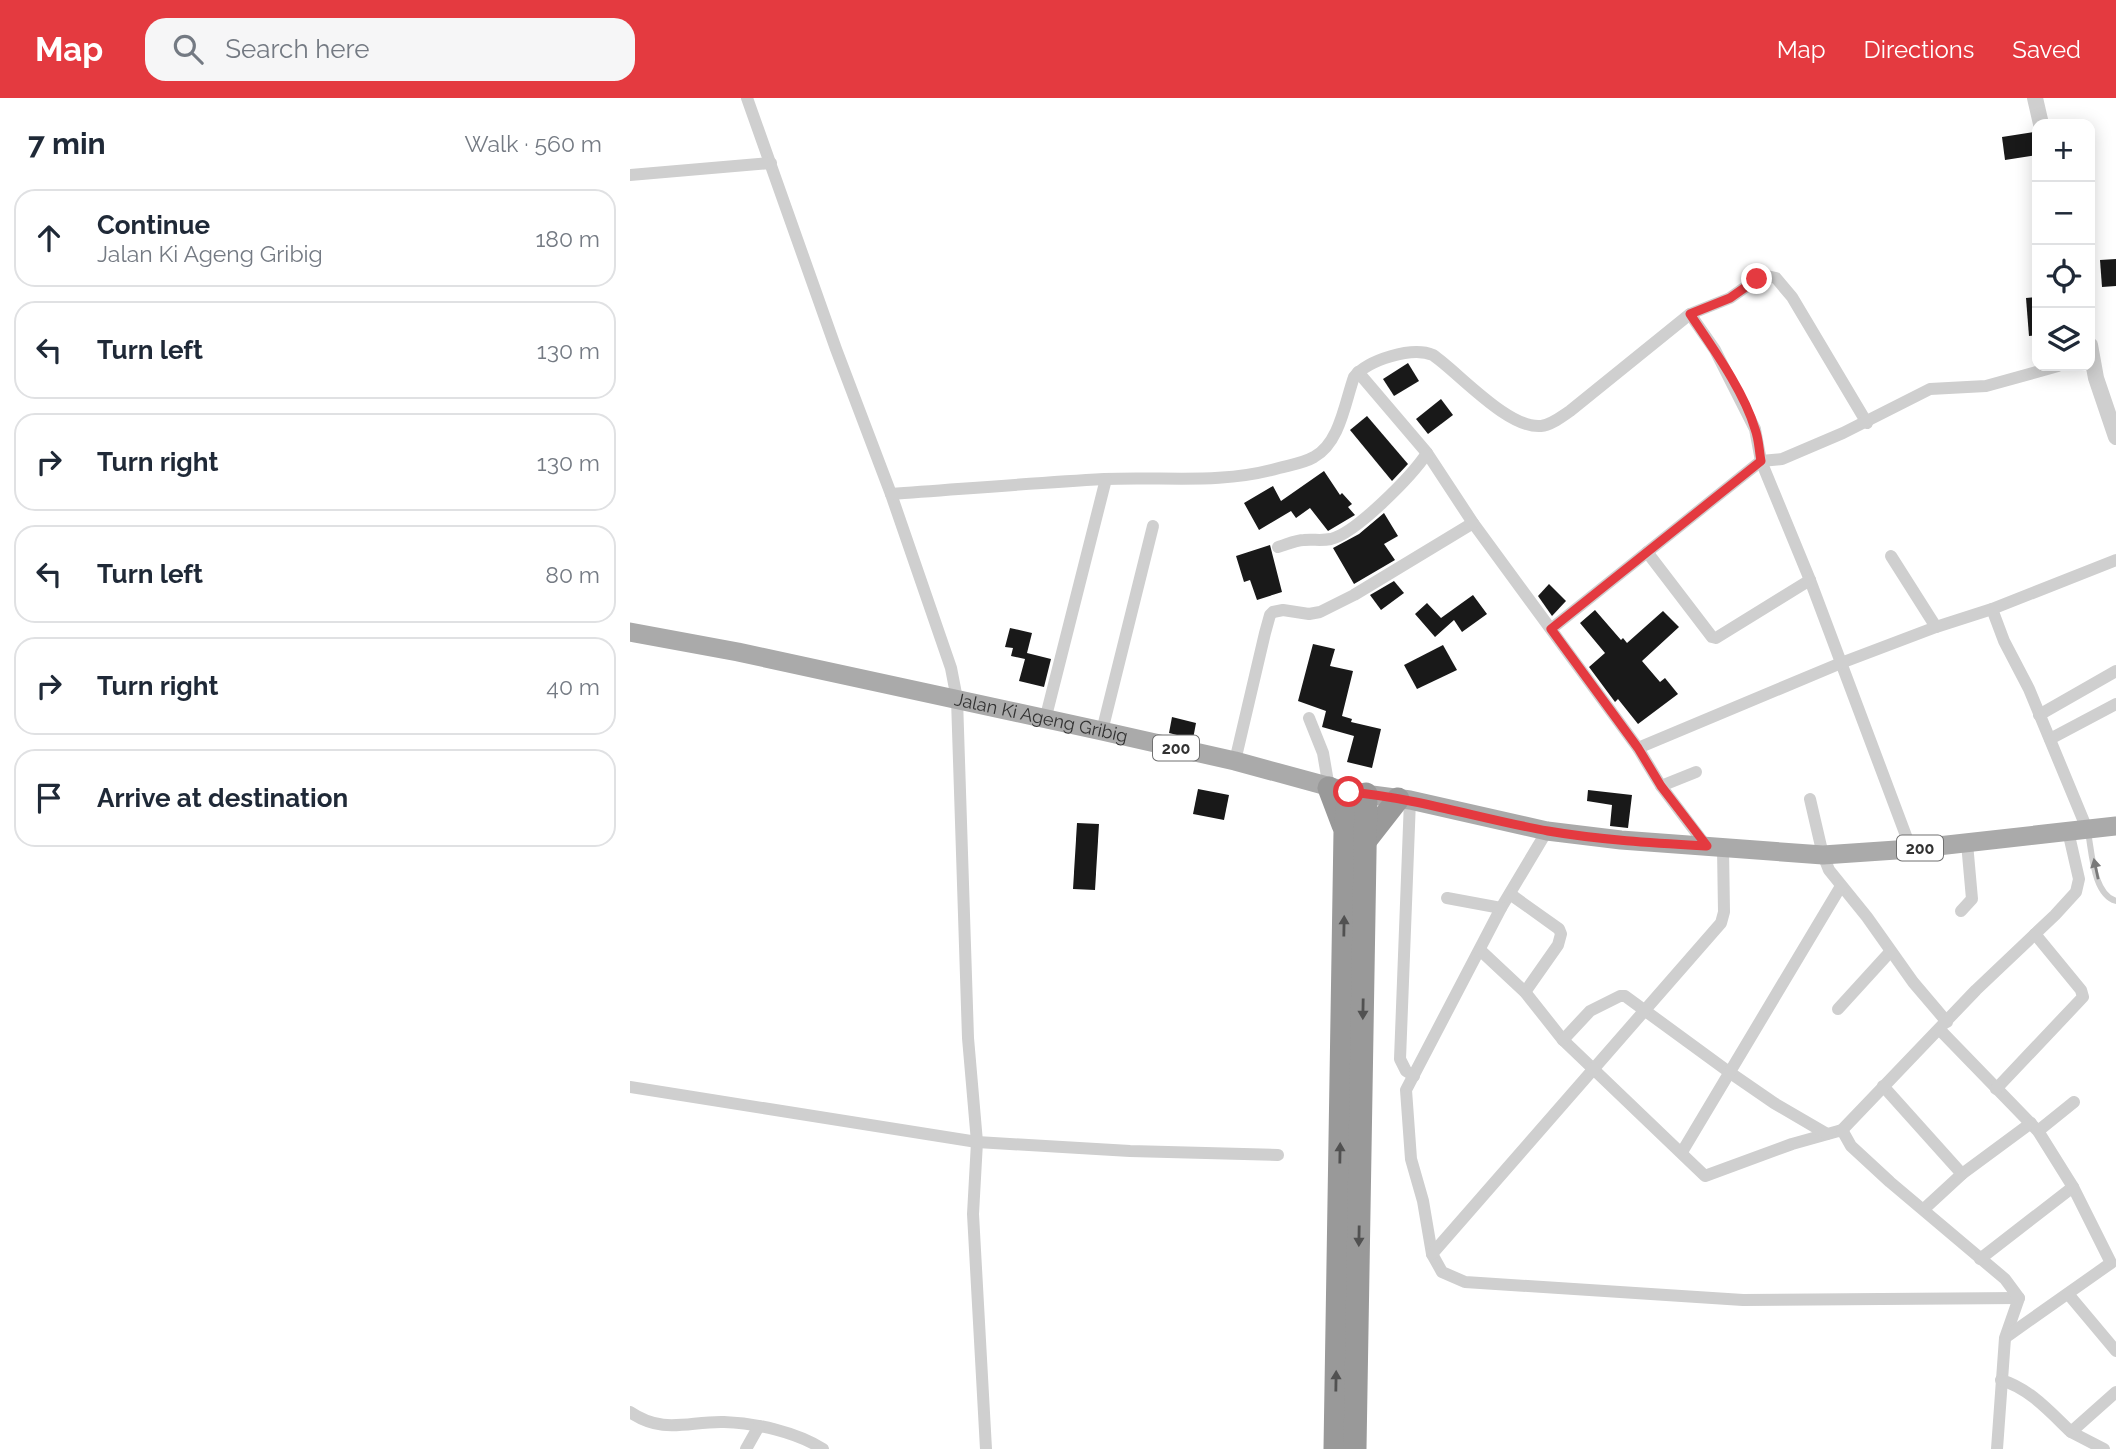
<!DOCTYPE html>
<meta charset="utf-8">
<style>
body{margin:0;font-family:Raleway,sans-serif;background:#f6f6f7;color:#1f2937}
.controls{position:absolute;right:21px;top:21px;display:grid;overflow:hidden;border-radius:14px;box-shadow:0 4px 18px #0003}
.controls button{width:63px;height:63px;display:grid;place-items:center;padding:0;border:0;border-bottom:2px solid #e0e1e3;background:#fff;color:#1f2937;font:35px sans-serif}
.stop{position:absolute;width:21px;height:21px;margin:-16px;border:5px solid #e43a40;border-radius:50%;background:#fff}
.stop.end{background:#e43a40;border-color:#fff;box-shadow:0 2px 7px #0008}
.list{margin:0;padding:0;list-style:none}
h2{display:flex;justify-content:space-between;align-items:center;height:91px;margin:0;padding:0 28px;font-size:30px}
h2 small{font-size:23px;font-weight:400;color:#747a83}
.list li{display:grid;grid-template-columns:46px 1fr auto;gap:21px;align-items:center;box-sizing:border-box;height:98px;margin:0 14px 14px;padding:0 14px;border:2px solid #e0e1e3;border-radius:21px}
.list b{display:block;font-size:26px;white-space:nowrap}
.list p{margin:0;font-size:23px;white-space:nowrap;color:#747a83}
.list em{font-size:23px;font-style:normal;color:#747a83}
.icon{flex:none;width:38px;height:38px;fill:none;stroke:currentColor;stroke-width:2;stroke-linecap:round;stroke-linejoin:round}
.map{position:relative;flex:none;width:1486px;height:1351px;overflow:hidden}
header{display:flex;align-items:center;gap:42px;box-sizing:border-box;height:98px;padding:0 35px;background:#e43a40;color:#fff}
header strong{font-size:33px}
nav{display:flex;gap:38px;margin-inline-start:auto;font-size:24px}
.search{width:490px;height:63px;background:#f6f6f7;display:flex;align-items:center;gap:18px;box-sizing:border-box;padding:0 24px;border-radius:21px;color:#747a83;font-size:26px}
main{display:flex}
aside{flex:1;background:#fff}
.map>svg:first-child{display:block}
.building{fill:#191919}
.lines{fill:none;stroke-linecap:round;stroke-linejoin:round}
.service{stroke:#cfcfcf;stroke-width:6}
.minor{stroke:#cfcfcf;stroke-width:12}
.tertiary{stroke:#cfcfcf;stroke-width:16}
.primary{stroke:#aaa;stroke-width:19}
.motorway{stroke:#999;stroke-width:23}
.oneway{fill:#797979}
.oneway2{fill:#515151}
.route{stroke:#e43a40;stroke-width:9}
.labels{text-anchor:middle;stroke-width:7;stroke-linejoin:round;paint-order:stroke}
.shield{fill:#fff;stroke:#707070;stroke-width:2}
.shield-label{font-size:16px;font-weight:bold;fill:#323232}
.street-label{font-size:18px;fill:#323232;stroke:#fff}
</style>
<header>
<strong>Map</strong>
<div class="search"><svg class="icon" aria-label="search" viewBox="0 0 24 24"><circle cx="10" cy="10" r="6"/><path d="M15 15l6 6"/></svg>Search here</div>
<nav><a>Map</a><a>Directions</a><a>Saved</a></nav>
</header>
<main>
<aside>
<h2>7 min<small>Walk · 560 m</small></h2>
<ul class="list">
<li><svg class="icon" aria-label="ahead" viewBox="0 0 24 24"><path d="M12 20V5M6 11l6-6 6 6"/></svg><div><b>Continue</b><p>Jalan Ki Ageng Gribig</p></div><em>180 m</em></li>
<li><svg class="icon" aria-label="left" viewBox="0 0 24 24"><path d="M17 20v-9H6M10 6l-5 5 5 5"/></svg><div><b>Turn left</b></div><em>130 m</em></li>
<li><svg class="icon" aria-label="right" viewBox="0 0 24 24"><path d="M7 20v-9h11M14 6l5 5-5 5"/></svg><div><b>Turn right</b></div><em>130 m</em></li>
<li><svg class="icon" aria-label="left" viewBox="0 0 24 24"><path d="M17 20v-9H6M10 6l-5 5 5 5"/></svg><div><b>Turn left</b></div><em>80 m</em></li>
<li><svg class="icon" aria-label="right" viewBox="0 0 24 24"><path d="M7 20v-9h11M14 6l5 5-5 5"/></svg><div><b>Turn right</b></div><em>40 m</em></li>
<li><svg class="icon" aria-label="arrive" viewBox="0 0 24 24"><path d="M6 21V4h12l-3 4 3 4H6"/></svg><div><b>Arrive at destination</b></div></li>
</ul>
</aside>
<div class="map">
<svg width="1486" height="1351" viewBox="0 0 1486 1351">
<rect width="100%" height="100%" fill="#fff"/>
<g class="building">
<polygon points="1404,34 1407,36 1407,57 1375,62 1372,39"/>
<polygon points="1486,161 1486,188 1472,189 1470,162"/>
<polygon points="1407,199 1407,237 1399,238 1396,200"/>
<polygon points="778,265 789,283 764,298 753,281"/>
<polygon points="811,301 823,317 798,336 786,321"/>
<polygon points="737,318 778,366 762,383 720,332"/>
<polygon points="694,373 710,397 712,395 722,406 718,409 725,417 698,433 680,410 666,420 661,413 629,432 614,405 643,388 651,403"/>
<polygon points="754,415 768,438 754,446 765,462 724,486 703,450 729,436"/>
<polygon points="640,447 652,494 627,502 620,482 614,484 606,458"/>
<polygon points="764,483 774,495 751,512 740,497"/>
<polygon points="919,486 936,503 922,518 908,498"/>
<polygon points="843,497 857,516 832,534 824,522 805,539 785,516 797,505 811,520"/>
<polygon points="965,512 991,542 993,540 997,545 1033,513 1049,529 1012,563 1030,584 1035,580 1048,596 1008,626 988,601 985,604 959,569 975,555 950,525"/>
<polygon points="380,530 402,535 397,555 421,561 414,589 389,583 395,561 381,558 383,550 375,549"/>
<polygon points="683,546 705,551 700,568 723,573 712,618 722,621 721,624 751,631 742,670 717,664 724,638 692,629 696,613 668,603"/>
<polygon points="813,547 827,572 787,591 774,567"/>
<polygon points="542,619 566,625 563,641 539,635"/>
<polygon points="568,691 599,697 594,722 563,716"/>
<polygon points="958,692 1002,697 998,730 980,728 982,707 957,703"/>
<polygon points="447,725 469,726 465,792 443,791"/>
</g>
<g class="lines">
<path class="service" d="M1458 734C1462 754 1463 796 1486 803"/>
<g class="minor">
<polyline points="117,0 206,251 261,396 321,570 327,601 338,940 347,1044 343,1116 356,1351"/>
<polyline points="0,77 141,65"/>
<polyline points="1060,216 1085,252 1125,331 1131,363 1180,482 1281,751"/>
<polyline points="728,274 797,355 843,425 1008,650 1031,688 1077,749"/>
<path d="M261 396C332 391 403 385 474 381 534 378 589 387 649 370 660 367 674 365 684 359 710 345 715 304 724 279 738 262 782 248 803 257 829 275 878 331 911 328 921 327 931 319 940 313L1060 216 1100 200 1127 181 1137 178 1146 180 1162 199 1237 325"/>
<path d="M648 449C656 447 665 442 674 442 683 441 691 443 701 441 726 435 782 378 797 355"/>
<polyline points="1017,454 1082,539 1086,540 1180,482"/>
<polyline points="1261,458 1306,529"/>
<polyline points="1362,511 1374,543 1399,591 1457,731"/>
<polyline points="921,531 1131,363 1152,361 1213,335 1300,291 1356,288 1428,268"/>
<polyline points="1409,617 1486,573"/>
<polyline points="679,620 693,655 699,690"/>
<polyline points="415,622 476,381"/>
<polyline points="472,633 523,428"/>
<polyline points="1420,641 1486,606"/>
<polyline points="1008,650 1211,565 1306,529 1362,511 1486,462"/>
<polyline points="605,663 635,535 640,517 643,514 653,512 679,516 690,514 724,497 843,425"/>
<polyline points="1031,688 1066,674"/>
<polyline points="1180,701 1193,757 1199,772 1237,819 1283,884 1317,924"/>
<polyline points="780,702 770,961 776,973 784,978"/>
<polyline points="917,733 871,810 776,992 781,1061 793,1103 802,1156 812,1174 835,1184 1113,1202 1389,1200"/>
<polyline points="880,796 929,831 931,836 928,847 895,894"/>
<polyline points="817,800 871,810"/>
<polyline points="1331,813 1342,801 1337,745"/>
<polyline points="850,852 895,894 933,942 1075,1078 1162,1046 1212,1032 1221,1048 1260,1084 1375,1181 1389,1200 1375,1240 1367,1351"/>
<polyline points="1208,911 1260,854"/>
<polyline points="1310,932 1408,1033 1443,1089 1350,1161"/>
<polyline points="933,942 960,913 990,898 995,898 1099,974 1144,1005 1197,1036"/>
<polyline points="1253,988 1332,1076"/>
<polyline points="0,989 347,1044 500,1053 648,1057"/>
<polyline points="1366,991 1453,899 1451,892 1405,836"/>
<polyline points="1212,1032 1346,892 1425,817 1446,794 1449,781 1438,733"/>
<polyline points="1408,1033 1444,1004"/>
<polyline points="1052,1054 1211,788"/>
<polyline points="1294,1111 1332,1076 1401,1025"/>
<polyline points="802,1156 1091,825 1094,814 1093,750"/>
<polyline points="1439,1197 1486,1253"/>
<polyline points="1376,1239 1481,1165 1443,1089"/>
<path d="M1371 1282C1399 1290 1420 1314 1441 1334L1486 1294"/>
<path d="M0 1314C34 1337 58 1323 94 1324 126 1325 166 1334 193 1351"/>
<polyline points="1441,1334 1474,1351"/>
<polyline points="116,1351 129,1328"/>
</g>
<g class="tertiary">
<polyline points="1405,0 1411,26"/>
<polyline points="1460,247 1466,280 1486,339"/>
</g>
<path class="primary" id="s1" d="M0 534 108 554 472 633 605 663 719 694 780 702 917 733 991 742 1193 757 1281 751 1486 728"/>
<g class="motorway">
<polyline points="699,690 713,727"/>
<polyline points="736,742 768,701"/>
<polyline points="705,1351 715,733 719,694"/>
<polyline points="725,1351 736,696"/>
</g>
</g>
<defs><path id="oneway-solid" d="M-6-.8H1V-3.2L6.5 0L1 3.2V.8H-6Z" transform="scale(1.75)"/></defs>
<use class="oneway" href="#oneway-solid" transform="translate(1466 771) rotate(-102)"/>
<g class="oneway2">
<use href="#oneway-solid" transform="translate(714 828) rotate(-89)"/>
<use href="#oneway-solid" transform="translate(733 911) rotate(91)"/>
<use href="#oneway-solid" transform="translate(710 1055) rotate(-89)"/>
<use href="#oneway-solid" transform="translate(729 1138) rotate(91)"/>
<use href="#oneway-solid" transform="translate(706 1283) rotate(-89)"/>
</g>
<g class="lines">
<path class="route" d="M719 694C787 700 851 721 918 733 970 742 1024 745 1077 748L1031 688 1008 650 921 531 1131 363C1129 353 1129 341 1125 331 1114 293 1082 249 1060 216L1100 200 1127 181"/>
</g>
<g class="labels">
<g class="shield">
<rect x="523" y="637.5" width="46" height="25" rx="5"/>
<rect x="1267" y="737.5" width="46" height="25" rx="5"/>
</g>
<g class="shield-label">
<text x="546" y="656">200</text>
<text x="1290" y="756">200</text>
</g>
<g class="street-label">
<text dy="6" stroke="none"><textPath href="#s1" startOffset="420">Jalan Ki Ageng Gribig</textPath></text>
</g>
</g>
</svg>
<div class="controls">
<button>+</button>
<button>−</button>
<button><svg class="icon" aria-label="locate" viewBox="0 0 24 24"><circle cx="12" cy="12" r="6"/><path d="M12 2v4M12 18v4M2 12h4M18 12h4"/></svg></button>
<button><svg class="icon" aria-label="layers" viewBox="0 0 24 24"><path d="M12 4l9 5-9 5-9-5zM3 14l9 5 9-5"/></svg></button>
</div>
<div class="stop" style="left:719px;top:694px"></div>
<div class="stop end" style="left:1127px;top:181px"></div>
</div>
</main>
